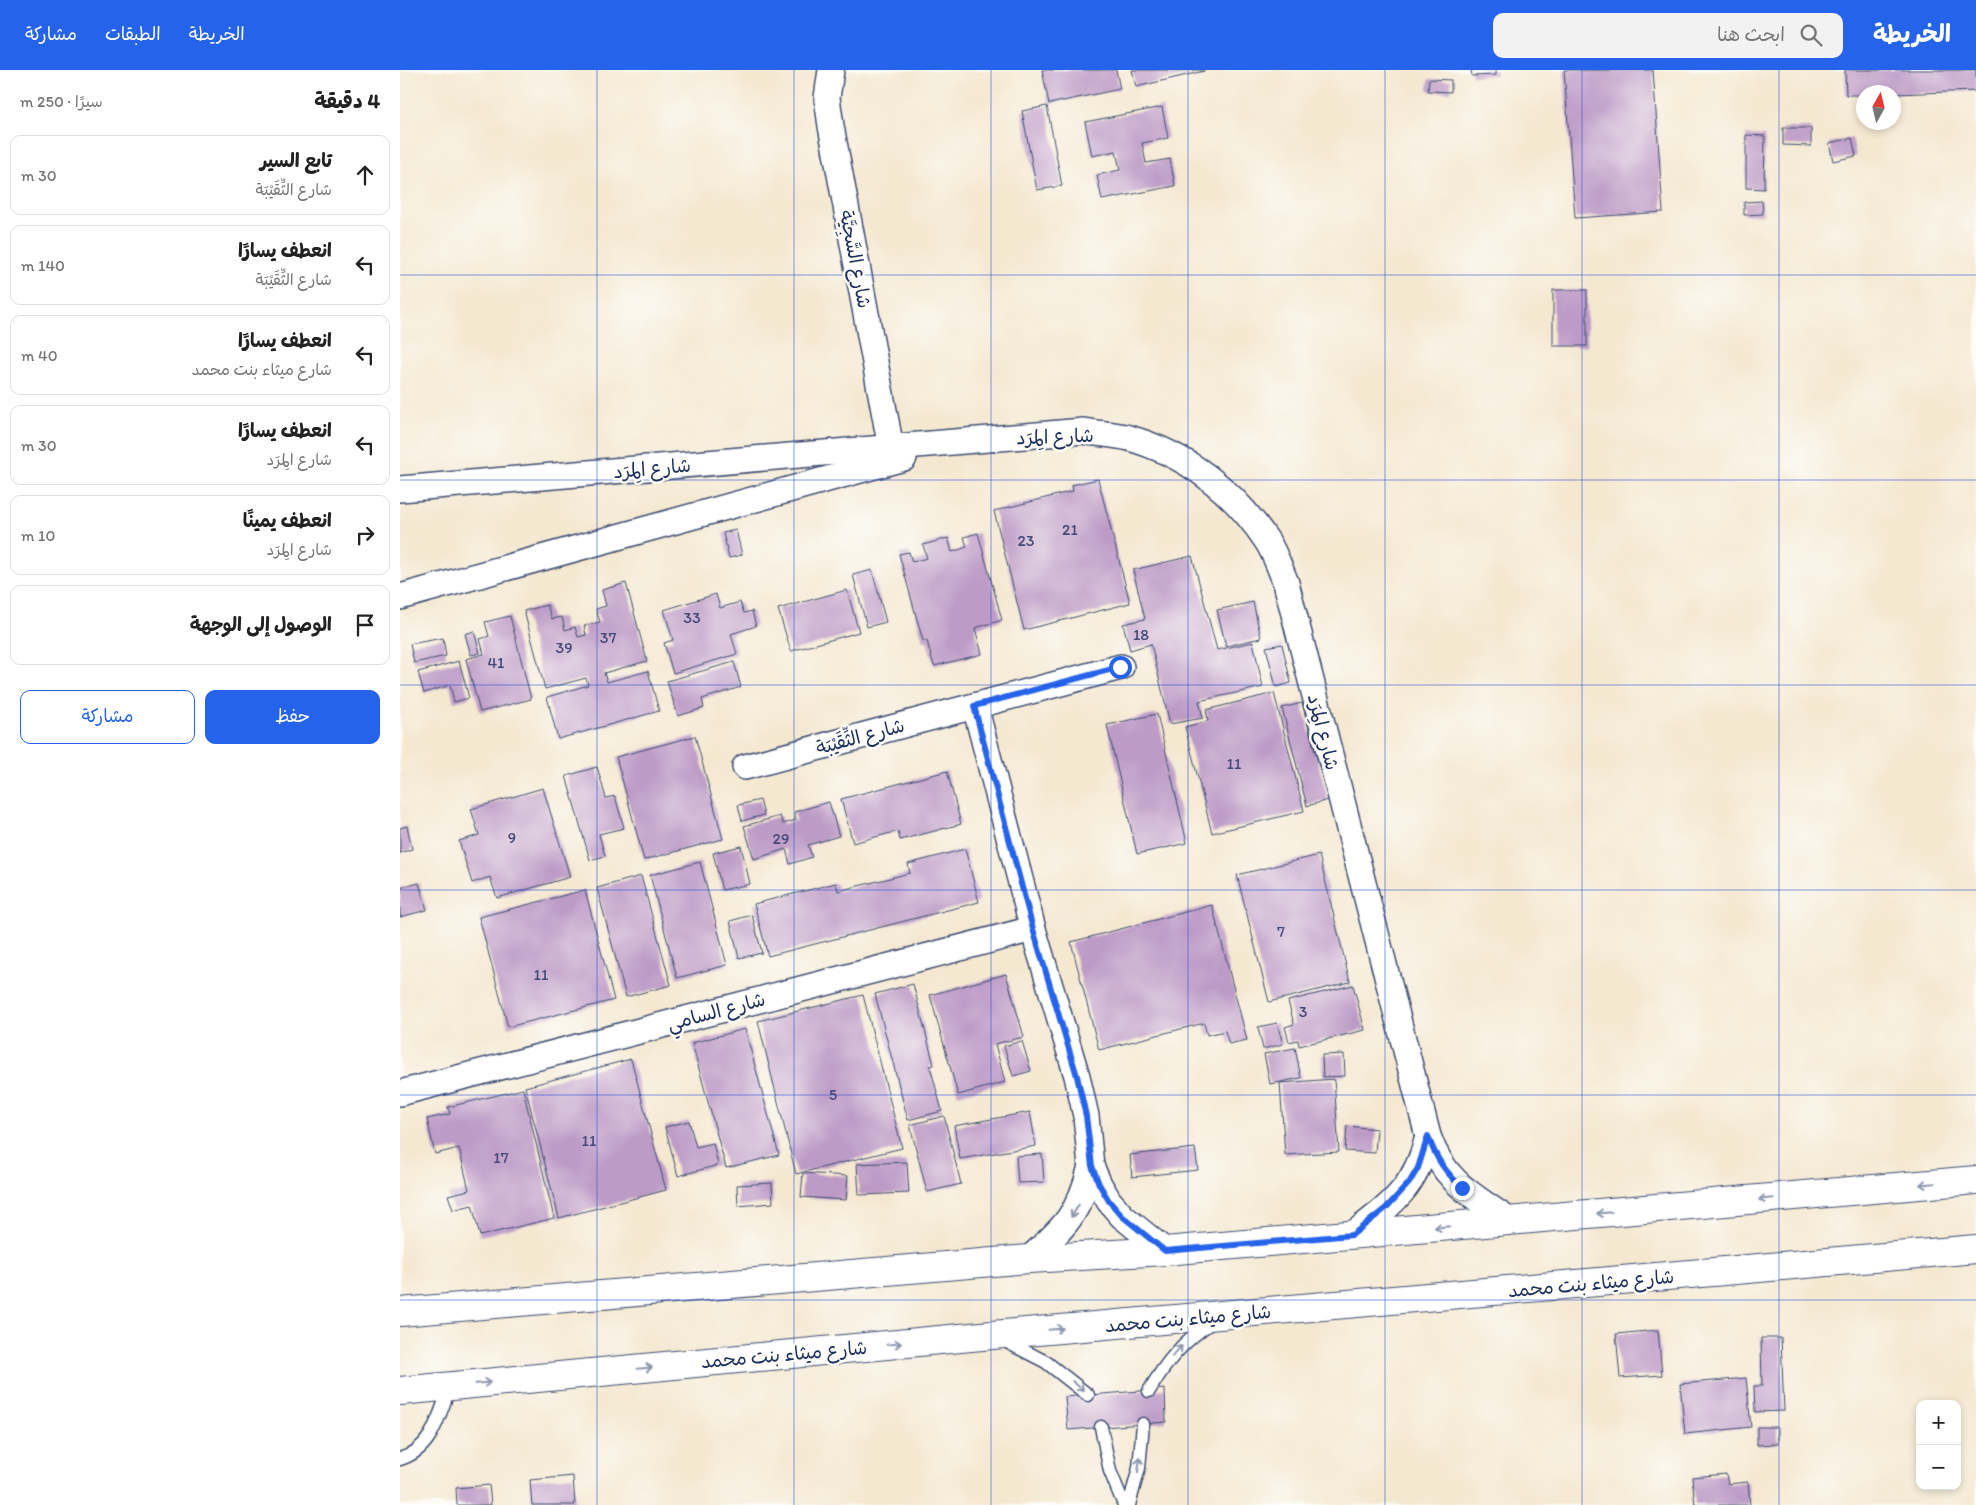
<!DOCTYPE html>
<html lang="ar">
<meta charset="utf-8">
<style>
body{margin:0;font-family:Itim,"Playpen Sans Arabic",sans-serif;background:#f2f2f2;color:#222;direction:rtl}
.controls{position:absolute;right:15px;bottom:15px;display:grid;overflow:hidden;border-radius:10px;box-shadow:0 2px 8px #0003}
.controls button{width:45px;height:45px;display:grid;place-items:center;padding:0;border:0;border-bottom:1px solid #e0e0e0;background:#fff;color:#222;font:25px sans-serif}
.compass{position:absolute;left:1456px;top:15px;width:45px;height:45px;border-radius:50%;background:#fff;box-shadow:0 2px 8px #0003;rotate:8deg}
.stop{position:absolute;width:15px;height:15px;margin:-11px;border:4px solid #2563eb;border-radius:50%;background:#fff}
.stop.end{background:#2563eb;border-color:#fff;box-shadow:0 1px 5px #0008}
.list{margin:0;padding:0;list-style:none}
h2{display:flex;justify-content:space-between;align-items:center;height:65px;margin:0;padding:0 20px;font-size:21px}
h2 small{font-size:16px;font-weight:400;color:#767676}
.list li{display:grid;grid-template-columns:32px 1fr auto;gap:15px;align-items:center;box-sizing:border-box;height:80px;margin:0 10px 10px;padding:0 10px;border:1px solid #e0e0e0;border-radius:10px}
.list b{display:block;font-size:19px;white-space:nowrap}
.list p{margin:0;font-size:16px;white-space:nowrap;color:#767676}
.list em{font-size:16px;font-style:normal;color:#767676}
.actions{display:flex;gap:10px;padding:15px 20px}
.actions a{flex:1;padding:11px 0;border:1px solid #2563eb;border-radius:10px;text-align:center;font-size:18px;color:#2563eb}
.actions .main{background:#2563eb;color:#fff}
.icon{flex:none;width:28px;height:28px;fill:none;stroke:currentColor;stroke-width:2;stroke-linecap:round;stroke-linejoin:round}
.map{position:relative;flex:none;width:1576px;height:1435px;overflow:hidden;direction:ltr}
header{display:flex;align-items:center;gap:30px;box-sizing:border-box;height:70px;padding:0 25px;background:#2563eb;color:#fff}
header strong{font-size:24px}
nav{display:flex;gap:28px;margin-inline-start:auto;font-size:18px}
.search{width:350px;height:45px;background:#f2f2f2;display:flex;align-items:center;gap:12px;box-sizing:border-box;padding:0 18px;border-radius:10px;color:#767676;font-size:19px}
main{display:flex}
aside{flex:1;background:#fff}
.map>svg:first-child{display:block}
.building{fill:#bd9bc7}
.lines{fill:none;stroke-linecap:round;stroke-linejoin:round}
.lane-casing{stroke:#3c4b6f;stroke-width:15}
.street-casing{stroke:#3c4b6f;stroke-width:28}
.secondary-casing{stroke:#3c4b6f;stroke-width:30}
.lane{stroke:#fff;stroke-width:12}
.street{stroke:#fff;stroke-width:25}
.secondary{stroke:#fff;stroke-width:28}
.oneway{stroke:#8d97ae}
.route{stroke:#2563eb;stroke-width:6}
.grid{fill:none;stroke:#1d4ed8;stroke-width:1;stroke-opacity:0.55}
.labels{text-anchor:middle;stroke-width:5;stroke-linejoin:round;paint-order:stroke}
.number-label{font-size:16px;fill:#444a78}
.street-label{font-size:19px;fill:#1b2f5e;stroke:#fdfcf7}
</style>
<header>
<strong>الخريطة</strong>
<div class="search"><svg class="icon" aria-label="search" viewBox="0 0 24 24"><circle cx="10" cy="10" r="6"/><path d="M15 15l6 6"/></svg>ابحث هنا</div>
<nav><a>الخريطة</a><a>الطبقات</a><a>مشاركة</a></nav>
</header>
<main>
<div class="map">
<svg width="1576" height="1435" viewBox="0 0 1576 1435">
<rect width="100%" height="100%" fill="#fdfcf7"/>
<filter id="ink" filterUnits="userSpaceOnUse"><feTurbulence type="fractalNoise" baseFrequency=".02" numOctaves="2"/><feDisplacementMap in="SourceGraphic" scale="10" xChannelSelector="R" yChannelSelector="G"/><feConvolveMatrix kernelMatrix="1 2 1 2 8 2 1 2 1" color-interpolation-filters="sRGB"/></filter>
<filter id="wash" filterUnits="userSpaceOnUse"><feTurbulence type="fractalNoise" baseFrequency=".0096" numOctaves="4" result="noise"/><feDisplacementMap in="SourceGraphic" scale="20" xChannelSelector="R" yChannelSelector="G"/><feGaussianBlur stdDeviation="1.12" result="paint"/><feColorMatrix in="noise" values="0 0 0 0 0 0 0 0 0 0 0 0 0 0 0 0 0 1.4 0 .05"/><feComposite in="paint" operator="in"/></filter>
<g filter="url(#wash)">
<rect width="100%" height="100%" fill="#f4e8d1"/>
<g id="blocks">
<g class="building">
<polygon points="642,0 716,0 720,19 649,34"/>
<polygon points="732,0 804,0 804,1 736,17"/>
<polygon points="1071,0 1096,0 1096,5 1072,6"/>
<polygon points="1164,0 1253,0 1263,142 1175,148"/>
<polygon points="1445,0 1576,0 1576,21 1494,24 1464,22 1464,25 1446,25"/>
<polygon points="1029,9 1051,10 1051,22 1028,21"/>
<polygon points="647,36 662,116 637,120 622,41"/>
<polygon points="762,37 768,68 742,73 746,93 770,89 775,116 702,130 697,105 720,100 716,81 692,86 685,52"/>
<polygon points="1383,58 1411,58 1411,76 1383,75"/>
<polygon points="1346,65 1365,66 1364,119 1346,118"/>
<polygon points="1452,68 1456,86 1433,91 1429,73"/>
<polygon points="1362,131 1363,144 1344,145 1344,132"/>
<rect x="1153" y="220" width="34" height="56"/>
<polygon points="698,409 730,533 624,560 594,441 673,421 672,415"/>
<polygon points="336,460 342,485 329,488 323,463"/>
<polygon points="578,463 602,550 575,558 582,584 534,596 527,571 523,571 499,484 509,482 512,492 527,488 523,475 548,468 552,482 567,477 564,467"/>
<polygon points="792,486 817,580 853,572 863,617 799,631 803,648 770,654 751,574 730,580 723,554 745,549 733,500"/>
<polygon points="472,500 486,552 467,557 453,505"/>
<polygon points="226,513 247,591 204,603 207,612 248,601 259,641 158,669 147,627 188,615 186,608 145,619 124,541 147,535 152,549 162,547 165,560 175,557 178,567 186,565 184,556 200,552 196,539 206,536 202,520"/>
<polygon points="447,520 459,562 391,581 378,539"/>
<polygon points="316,524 320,538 340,532 344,543 352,541 356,556 331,564 337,584 273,603 264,573 273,570 264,540"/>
<polygon points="853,532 861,568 826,576 817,540"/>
<polygon points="110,546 131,629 80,642 66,589 84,584 80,569 89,566 85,552"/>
<polygon points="74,561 80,583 71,585 65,564"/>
<polygon points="43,568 46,586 14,593 10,574"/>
<polygon points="882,574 891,613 876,617 866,577"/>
<polygon points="59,591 69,628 54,632 50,615 24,623 18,602"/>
<polygon points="334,592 341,617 302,629 304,638 278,646 267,611"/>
<polygon points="874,623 904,741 812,763 785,657 808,651 806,640"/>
<polygon points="902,633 928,730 907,736 882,638"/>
<polygon points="757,644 787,773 737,784 707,655"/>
<polygon points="295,666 323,769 244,790 216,687"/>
<polygon points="197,697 206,728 215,726 224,758 199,764 205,786 190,790 166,706"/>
<polygon points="547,701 561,754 500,770 498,761 453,773 441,729"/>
<polygon points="143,718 170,807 97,828 90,807 72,813 59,771 79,765 71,739"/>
<polygon points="360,730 364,745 342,751 338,735"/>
<polygon points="429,732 439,766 408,775 412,787 390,794 386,779 354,789 344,756 380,746 383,754 396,750 394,742"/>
<polygon points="7,756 12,779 0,783 0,758"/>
<polygon points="341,776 350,814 322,820 313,783"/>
<polygon points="565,779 579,832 368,886 354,834 436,813 438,821 510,803 508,794"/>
<polygon points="919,785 950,912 869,932 837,805"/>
<polygon points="300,792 327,895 277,908 250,805"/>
<polygon points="241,806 271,915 226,927 197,818"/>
<polygon points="19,813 27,840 0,847 0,818"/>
<polygon points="185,820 214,930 108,957 79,847"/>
<polygon points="812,835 847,970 829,974 825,961 807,965 804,953 699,980 671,872"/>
<polygon points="352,845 362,883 339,888 330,851"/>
<polygon points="606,904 624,967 595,974 605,1012 558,1025 530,925"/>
<polygon points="513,914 534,995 530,996 542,1041 508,1050 475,924"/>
<polygon points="953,915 965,960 899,976 898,970 889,972 885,957 894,954 888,931"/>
<polygon points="463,925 502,1078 396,1104 358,951"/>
<polygon points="877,953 883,974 863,979 858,957"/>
<polygon points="345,959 379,1085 326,1098 292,973"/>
<polygon points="622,971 631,1001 613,1006 604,976"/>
<polygon points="895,978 901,1008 870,1014 864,984"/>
<polygon points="944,984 945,1006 923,1007 922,985"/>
<polygon points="231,989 266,1120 159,1148 125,1017"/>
<polygon points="934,1009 939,1082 885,1085 880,1013"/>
<polygon points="123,1019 154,1148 80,1166 72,1135 53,1140 48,1125 69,1120 59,1078 35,1084 27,1049 50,1044 48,1037"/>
<polygon points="630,1042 636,1076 560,1089 554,1056"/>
<polygon points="544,1046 561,1114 527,1122 510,1055"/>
<polygon points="289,1051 296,1077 313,1073 318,1095 278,1106 265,1057"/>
<polygon points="947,1056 977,1059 975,1083 945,1081"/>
<polygon points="795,1078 798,1100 732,1107 730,1085"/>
<polygon points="642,1084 644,1112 618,1113 616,1086"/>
<polygon points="507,1092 509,1123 459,1125 457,1094"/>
<polygon points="403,1103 448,1106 446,1130 401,1127"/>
<polygon points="372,1113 373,1133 338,1136 337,1115"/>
<polygon points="1258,1260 1262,1305 1220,1308 1216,1264"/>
<polygon points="1361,1268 1381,1268 1384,1341 1355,1342 1354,1316 1362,1316"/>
<polygon points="1346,1308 1351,1357 1285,1364 1280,1314"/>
<polygon points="765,1319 766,1352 668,1360 665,1327"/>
<polygon points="1357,1357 1378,1357 1378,1374 1357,1375"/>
<polygon points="1326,1404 1328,1414 1348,1412 1350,1435 1295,1435 1292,1407"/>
<polygon points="173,1406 175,1435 132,1435 130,1410"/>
<polygon points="89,1415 91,1435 57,1435 56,1418"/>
</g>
</g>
</g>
<g filter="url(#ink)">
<use href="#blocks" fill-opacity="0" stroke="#3c4b6f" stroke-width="1"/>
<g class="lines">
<g class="lane-casing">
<g id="lane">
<polyline points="603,1270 646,1292 688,1325"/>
<path d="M749 1321C766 1292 784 1270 812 1252"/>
<polyline points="701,1357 710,1401 724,1435"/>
<path d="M0 1389C33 1379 39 1345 50 1316"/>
<polyline points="729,1435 739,1398 743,1354"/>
</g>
</g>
<g class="street-casing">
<g id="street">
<polyline points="431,0 427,28 431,56 491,378"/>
<path d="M0 419 683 361C698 364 714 364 729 368 786 384 834 421 867 471 875 483 880 499 886 513L1028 1066C1044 1112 1072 1125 1110 1151"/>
<polyline points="0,527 504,388"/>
<polyline points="575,636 633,859 677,1006 686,1046 691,1096 699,1114 709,1131 722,1146 765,1181"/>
<polyline points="345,697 721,597"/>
<polyline points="0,1023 633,859"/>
<path d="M952 1165C992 1134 1016 1118 1028 1066"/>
<path d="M629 1189C664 1158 680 1143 691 1096"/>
</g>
</g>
<g class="secondary-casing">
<g id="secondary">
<polyline points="0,1242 629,1189 765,1181 1576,1110"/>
<polyline points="0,1321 592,1265 1576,1179"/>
</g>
</g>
<use href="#lane" class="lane"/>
<use href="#street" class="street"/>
<use href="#secondary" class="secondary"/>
</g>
<defs><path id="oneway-shaft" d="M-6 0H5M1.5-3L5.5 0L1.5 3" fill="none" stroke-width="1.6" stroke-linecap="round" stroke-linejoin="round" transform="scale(1.25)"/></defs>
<g class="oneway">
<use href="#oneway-shaft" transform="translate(1527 1114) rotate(175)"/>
<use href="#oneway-shaft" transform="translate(1366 1129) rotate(175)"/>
<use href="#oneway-shaft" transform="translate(675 1141) rotate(121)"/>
<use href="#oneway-shaft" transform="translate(1204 1143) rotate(175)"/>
<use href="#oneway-shaft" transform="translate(1042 1157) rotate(175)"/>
<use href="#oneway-shaft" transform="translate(656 1259) rotate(-5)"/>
<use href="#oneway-shaft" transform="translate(494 1274) rotate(-5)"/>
<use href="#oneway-shaft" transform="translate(777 1281) rotate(-48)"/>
<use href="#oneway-shaft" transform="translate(245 1298) rotate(-5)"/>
<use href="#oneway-shaft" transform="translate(83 1313) rotate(-5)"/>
<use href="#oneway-shaft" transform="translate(678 1316) rotate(41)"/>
<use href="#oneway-shaft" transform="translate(739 1395) rotate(-81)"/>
</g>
</g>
<g class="lines" filter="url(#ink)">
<path class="route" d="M720 597 574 636 633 859 677 1006 686 1046 692 1096 699 1114 709 1131 722 1146 765 1181 952 1165 986 1138 1009 1113 1018 1098 1028 1066C1036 1089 1045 1101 1062 1118"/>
</g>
<path class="grid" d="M197 0V1435M394 0V1435M591 0V1435M788 0V1435M985 0V1435M1182 0V1435M1379 0V1435M0 205H1576M0 410H1576M0 615H1576M0 820H1576M0 1025H1576M0 1230H1576"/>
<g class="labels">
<g class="number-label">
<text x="670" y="465">21</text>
<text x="626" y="476">23</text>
<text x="292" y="553">33</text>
<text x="741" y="570">18</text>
<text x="208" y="573">37</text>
<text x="164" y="583">39</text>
<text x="96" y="598">41</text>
<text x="834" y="699">11</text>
<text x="112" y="773">9</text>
<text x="381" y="774">29</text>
<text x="881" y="867">7</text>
<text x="141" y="910">11</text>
<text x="903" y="947">3</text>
<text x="433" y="1030">5</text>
<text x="189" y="1076">11</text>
<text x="101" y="1093">17</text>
</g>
<g class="street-label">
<text transform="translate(456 189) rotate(79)" y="7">شارع السَّجِيَّة</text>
<text transform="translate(655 366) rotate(-2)" y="7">شارع المِرَد</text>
<text transform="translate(252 398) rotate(-5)" y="7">شارع المِرَد</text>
<text transform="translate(924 662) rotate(76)" y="7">شارع المِرَد</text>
<text transform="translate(460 666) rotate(-15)" y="7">شارع الثِّقَيْبَة</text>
<text transform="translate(316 941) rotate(-15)" y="7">شارع السامي</text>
<text transform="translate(1191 1213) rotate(-5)" y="7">شارع ميثاء بنت محمد</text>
<text transform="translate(788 1248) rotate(-5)" y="7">شارع ميثاء بنت محمد</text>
<text transform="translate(384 1284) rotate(-5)" y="7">شارع ميثاء بنت محمد</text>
</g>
</g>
</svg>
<div class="controls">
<button>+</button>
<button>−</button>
</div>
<svg class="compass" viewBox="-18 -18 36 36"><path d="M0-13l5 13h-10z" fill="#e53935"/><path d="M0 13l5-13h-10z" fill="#767676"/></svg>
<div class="stop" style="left:720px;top:597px"></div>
<div class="stop end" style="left:1062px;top:1118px"></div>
</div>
<aside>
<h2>4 دقيقة<small>سيرًا · 250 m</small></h2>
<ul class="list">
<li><svg class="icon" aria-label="ahead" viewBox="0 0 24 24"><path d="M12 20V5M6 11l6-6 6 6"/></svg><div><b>تابع السير</b><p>شارع الثِّقَيْبَة</p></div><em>30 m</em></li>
<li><svg class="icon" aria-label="left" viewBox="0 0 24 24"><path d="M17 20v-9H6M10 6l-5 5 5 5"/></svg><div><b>انعطف يسارًا</b><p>شارع الثِّقَيْبَة</p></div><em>140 m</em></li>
<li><svg class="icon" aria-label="left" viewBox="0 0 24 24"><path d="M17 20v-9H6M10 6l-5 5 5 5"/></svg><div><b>انعطف يسارًا</b><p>شارع ميثاء بنت محمد</p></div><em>40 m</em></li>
<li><svg class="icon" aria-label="left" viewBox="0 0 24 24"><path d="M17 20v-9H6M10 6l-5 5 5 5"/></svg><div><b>انعطف يسارًا</b><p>شارع المِرَد</p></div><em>30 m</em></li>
<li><svg class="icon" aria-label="right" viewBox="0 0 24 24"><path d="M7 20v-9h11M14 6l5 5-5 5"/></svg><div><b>انعطف يمينًا</b><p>شارع المِرَد</p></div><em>10 m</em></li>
<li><svg class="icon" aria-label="arrive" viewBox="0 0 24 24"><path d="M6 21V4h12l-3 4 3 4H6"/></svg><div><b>الوصول إلى الوجهة</b></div></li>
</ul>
<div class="actions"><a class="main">حفظ</a><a>مشاركة</a></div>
</aside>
</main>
